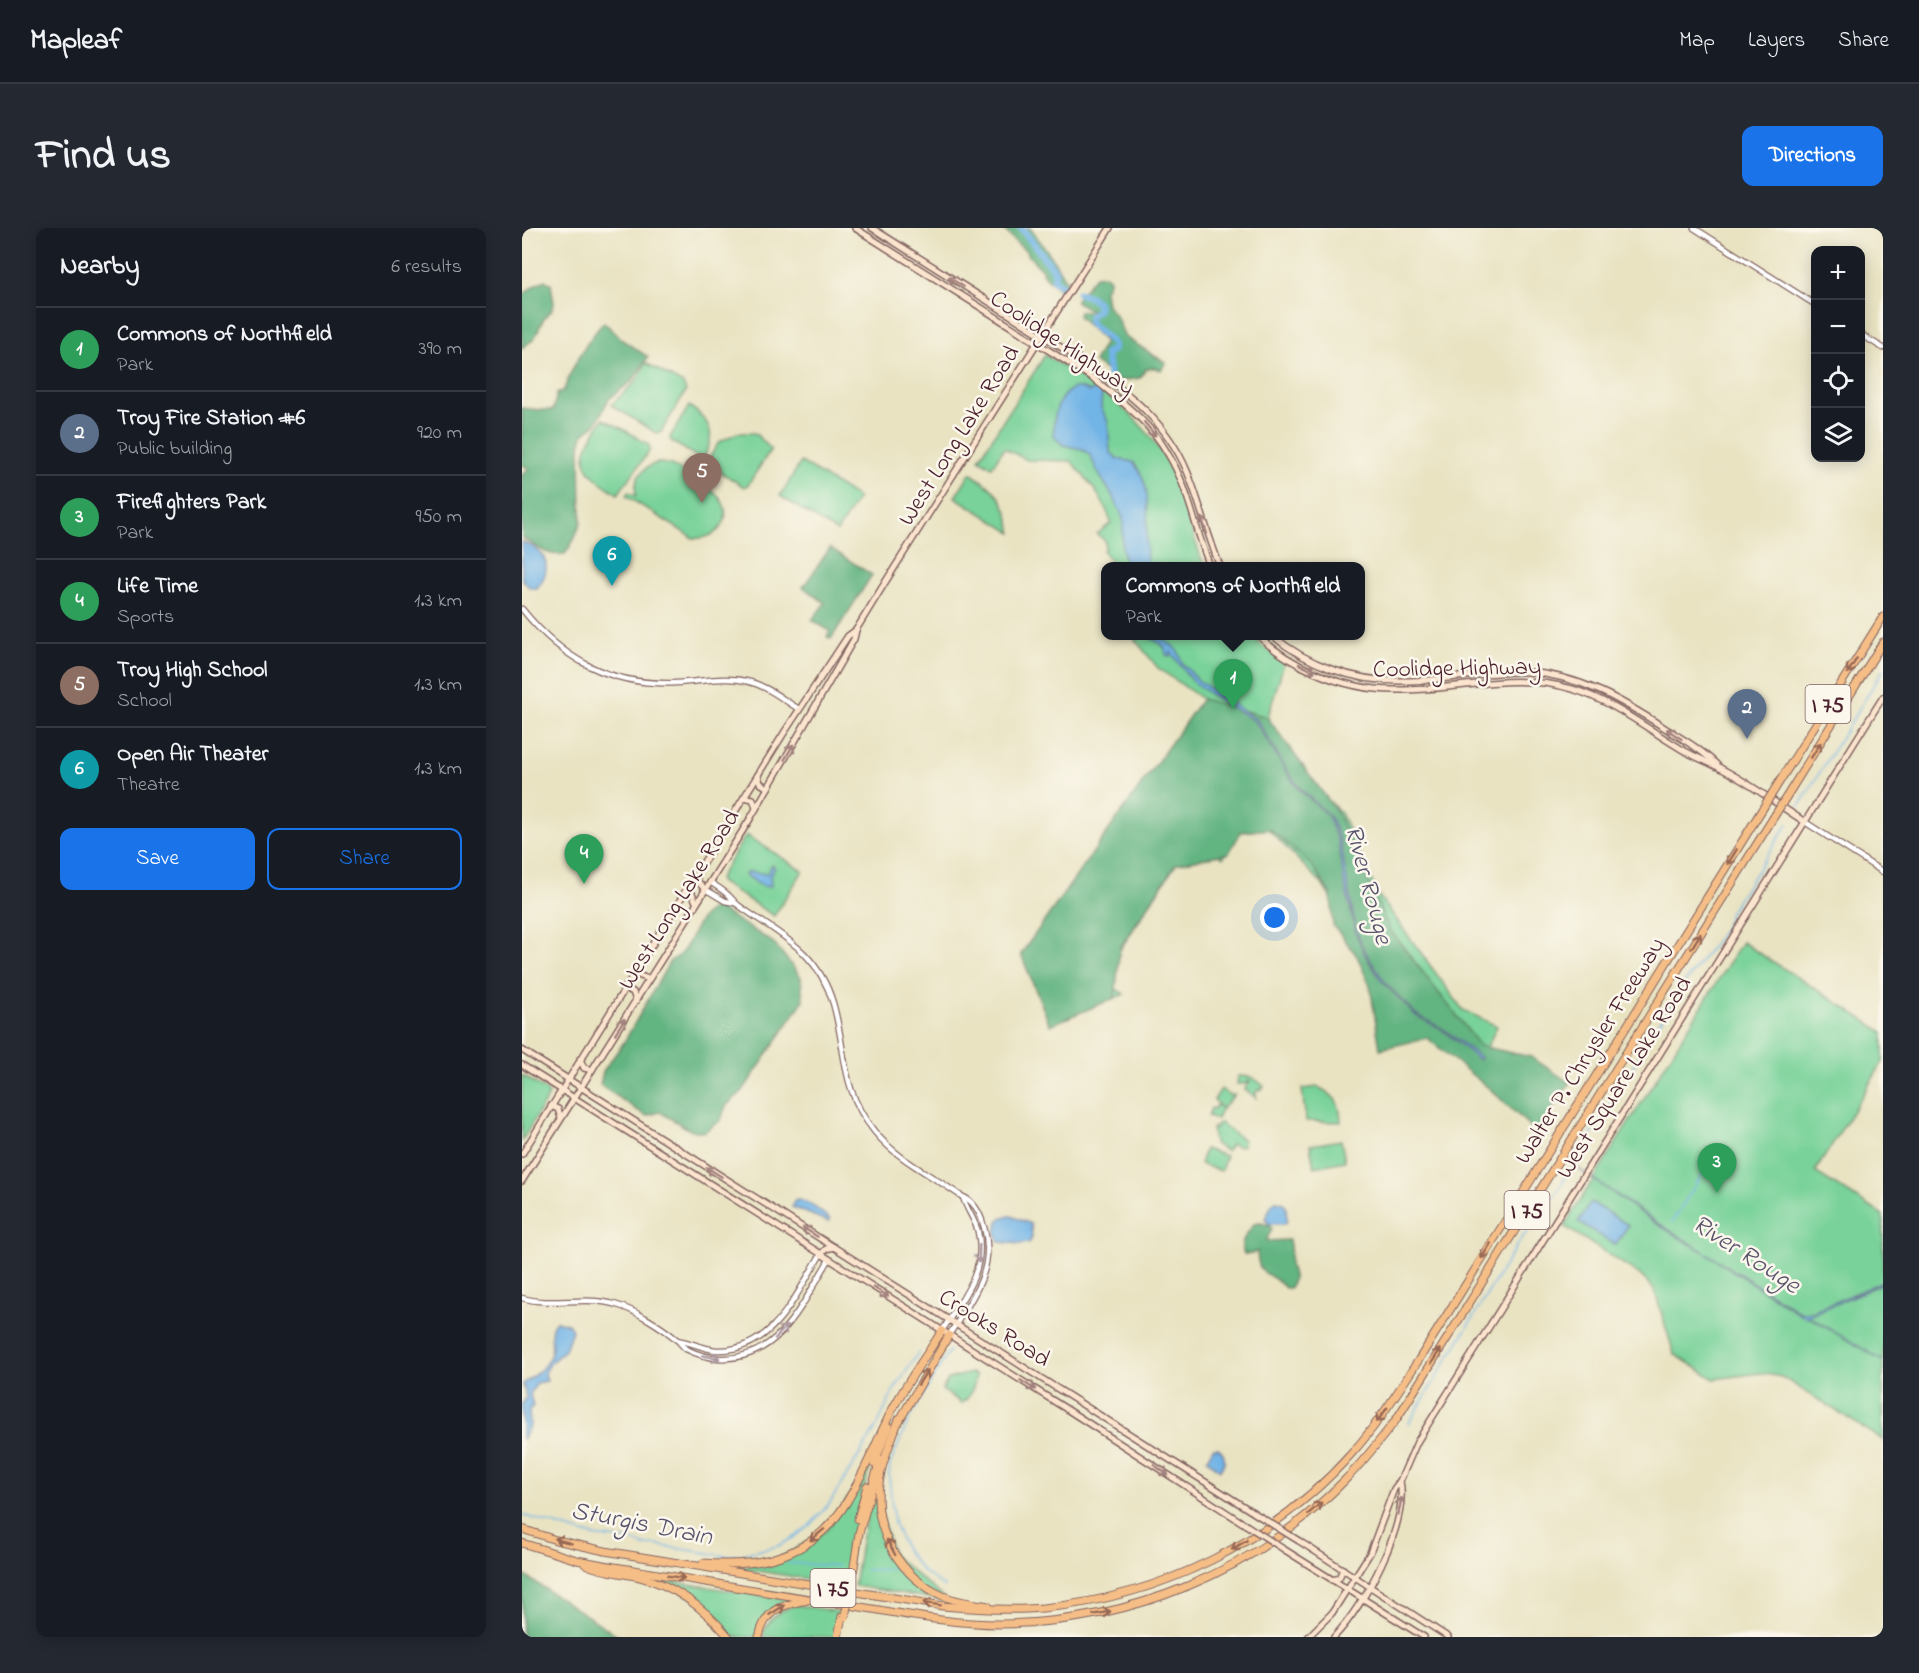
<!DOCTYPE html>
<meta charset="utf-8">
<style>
body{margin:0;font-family:"Indie Flower",sans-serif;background:#242831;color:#f1f3f6}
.controls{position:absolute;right:18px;top:18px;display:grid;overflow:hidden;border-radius:12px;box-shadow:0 3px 15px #0003}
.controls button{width:54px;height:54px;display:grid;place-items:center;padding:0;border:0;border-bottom:2px solid #363941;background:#171b24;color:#f1f3f6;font:30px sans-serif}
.you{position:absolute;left:753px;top:690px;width:21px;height:21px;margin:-15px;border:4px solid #fff;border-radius:50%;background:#1a73e8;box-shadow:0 0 0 9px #1a73e833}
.badge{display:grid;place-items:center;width:39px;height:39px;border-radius:50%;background:#1a73e8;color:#fff;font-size:20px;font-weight:700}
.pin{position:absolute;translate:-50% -50px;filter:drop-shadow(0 2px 3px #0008)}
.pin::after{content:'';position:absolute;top:32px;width:21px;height:18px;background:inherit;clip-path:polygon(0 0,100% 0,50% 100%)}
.popup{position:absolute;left:579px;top:334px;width:264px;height:78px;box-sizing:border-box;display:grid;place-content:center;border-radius:12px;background:#171b24;filter:drop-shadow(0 2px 4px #0005);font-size:20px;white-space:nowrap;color:#9ea1a6}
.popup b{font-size:22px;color:#f1f3f6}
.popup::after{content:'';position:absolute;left:50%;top:100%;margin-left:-12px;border:12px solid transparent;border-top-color:#171b24}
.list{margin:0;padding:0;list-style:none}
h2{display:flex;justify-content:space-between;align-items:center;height:78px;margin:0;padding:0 24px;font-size:26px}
h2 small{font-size:20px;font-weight:400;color:#9ea1a6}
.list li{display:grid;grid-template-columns:39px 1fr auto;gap:18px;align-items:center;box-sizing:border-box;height:84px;padding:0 24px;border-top:2px solid #363941}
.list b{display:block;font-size:22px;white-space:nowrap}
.list p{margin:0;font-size:20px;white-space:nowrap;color:#9ea1a6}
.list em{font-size:20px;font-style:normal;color:#9ea1a6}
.actions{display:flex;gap:12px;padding:18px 24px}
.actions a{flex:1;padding:14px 0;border:2px solid #1a73e8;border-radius:12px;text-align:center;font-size:21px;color:#1a73e8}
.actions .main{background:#1a73e8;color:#fff}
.icon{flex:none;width:33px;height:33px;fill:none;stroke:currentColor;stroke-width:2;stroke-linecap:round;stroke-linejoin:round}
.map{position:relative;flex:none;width:1361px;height:1409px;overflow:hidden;border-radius:12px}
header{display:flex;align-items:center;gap:36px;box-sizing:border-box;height:84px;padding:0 30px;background:#171b24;border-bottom:2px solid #363941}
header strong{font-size:28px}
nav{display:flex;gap:33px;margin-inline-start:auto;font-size:21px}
.intro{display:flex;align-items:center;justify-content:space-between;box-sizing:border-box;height:144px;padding:0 36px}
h1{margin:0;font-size:42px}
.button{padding:15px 27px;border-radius:12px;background:#1a73e8;color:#fff;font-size:21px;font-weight:700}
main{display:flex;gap:36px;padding:0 36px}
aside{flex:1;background:#171b24;border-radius:12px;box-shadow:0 3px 15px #0003}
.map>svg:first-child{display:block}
.green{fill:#78d299;stroke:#617862;stroke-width:1.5}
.forest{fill:#62b481;stroke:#566a56;stroke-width:1.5}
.water{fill:#71b4e6;stroke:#5e6a88;stroke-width:1.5}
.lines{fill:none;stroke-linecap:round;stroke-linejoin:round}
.stream{stroke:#71b4e6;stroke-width:1.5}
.river{stroke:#71b4e6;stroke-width:7}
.tertiary-casing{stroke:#826460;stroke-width:7}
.secondary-casing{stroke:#826460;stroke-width:8}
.motorway-casing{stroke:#826460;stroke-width:9}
.tertiary{stroke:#fff;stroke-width:4.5}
.secondary{stroke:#fbe5cf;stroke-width:5}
.motorway{stroke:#f6be87;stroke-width:7}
.secondary-bridge-casing{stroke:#826460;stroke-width:8;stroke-linecap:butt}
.motorway-bridge-casing{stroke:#826460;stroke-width:9;stroke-linecap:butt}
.secondary-bridge{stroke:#fbe5cf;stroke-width:5}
.motorway-bridge{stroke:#f6be87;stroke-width:7}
.oneway{stroke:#a2827d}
.oneway2{stroke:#976754}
.oneway3{stroke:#ae9aa0}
.labels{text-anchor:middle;stroke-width:5;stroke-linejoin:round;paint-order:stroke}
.shield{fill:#fbf7ec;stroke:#7f6065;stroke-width:1.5}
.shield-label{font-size:22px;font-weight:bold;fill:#4a1f2b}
.street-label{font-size:24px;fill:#4a1f2b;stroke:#fbf7ec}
.water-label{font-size:26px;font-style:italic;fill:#58536c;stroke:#fbf7ec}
</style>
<header>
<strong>Mapleaf</strong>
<nav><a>Map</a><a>Layers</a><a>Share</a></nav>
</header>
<div class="intro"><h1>Find us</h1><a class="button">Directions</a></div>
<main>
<aside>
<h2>Nearby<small>6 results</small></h2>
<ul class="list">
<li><span class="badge" style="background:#2e9e5b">1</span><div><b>Commons of Northfield</b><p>Park</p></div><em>390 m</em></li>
<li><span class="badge" style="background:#5c6f8a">2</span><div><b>Troy Fire Station #6</b><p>Public building</p></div><em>920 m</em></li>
<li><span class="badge" style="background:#2e9e5b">3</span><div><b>Firefighters Park</b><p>Park</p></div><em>950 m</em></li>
<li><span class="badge" style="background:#2e9e5b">4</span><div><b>Life Time</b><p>Sports</p></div><em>1.3 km</em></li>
<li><span class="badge" style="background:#8d6e63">5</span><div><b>Troy High School</b><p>School</p></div><em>1.3 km</em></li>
<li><span class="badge" style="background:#0f9aa8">6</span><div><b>Open Air Theater</b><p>Theatre</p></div><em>1.3 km</em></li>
</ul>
<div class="actions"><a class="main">Save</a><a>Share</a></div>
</aside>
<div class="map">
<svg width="1361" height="1409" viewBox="0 0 1361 1409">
<rect width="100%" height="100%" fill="#fbf7ec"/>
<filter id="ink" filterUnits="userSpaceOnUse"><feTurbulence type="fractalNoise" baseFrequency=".0167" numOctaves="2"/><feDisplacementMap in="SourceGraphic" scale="12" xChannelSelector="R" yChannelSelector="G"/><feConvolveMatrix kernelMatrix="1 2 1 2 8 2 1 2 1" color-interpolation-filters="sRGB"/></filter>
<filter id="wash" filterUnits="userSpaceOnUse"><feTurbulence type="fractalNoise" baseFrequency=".008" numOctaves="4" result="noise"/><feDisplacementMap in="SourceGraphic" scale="24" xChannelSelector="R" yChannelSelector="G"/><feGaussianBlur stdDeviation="1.35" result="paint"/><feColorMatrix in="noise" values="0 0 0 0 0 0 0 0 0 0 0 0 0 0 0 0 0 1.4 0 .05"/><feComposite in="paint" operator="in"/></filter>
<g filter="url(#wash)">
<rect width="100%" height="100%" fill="#e9e3c2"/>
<g class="green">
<path d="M523 127C576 160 625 187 651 247 663 277 671 309 682 338H592L581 323 583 320V313L575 306 589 295C581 268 567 254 549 233L505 232 482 220 470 239 457 231Z"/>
<polygon points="124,135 161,156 164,163 139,204 134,205 89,177 114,153"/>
<path d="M167 178C190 193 195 208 180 232L149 213 148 209Z"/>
<path d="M81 191 101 201 127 217 128 222 96 266C55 240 55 231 81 191Z"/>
<polygon points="215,205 233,205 249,221 226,257 222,259 184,235 197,214"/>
<polygon points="279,234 336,270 315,304 258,268"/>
<path d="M135 235C140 235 144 235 149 237 160 242 193 262 199 272 213 293 192 313 171 310L104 268 106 264 114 268C111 252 119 240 135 235Z"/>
<path d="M448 245C475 262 485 272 490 305L433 269Z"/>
<polygon points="610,408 729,408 762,435 745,492 782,547 819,585 857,668 941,782 975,798 954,842 837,727 810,672 800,656 746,601 718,604 701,630 671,610 579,751 602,766 528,797 499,726 680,471 636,440"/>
<polygon points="224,607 281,643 252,688 198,654 197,650"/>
<polygon points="1220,714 1361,804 1361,834 1293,944 1361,987 1361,1212 1260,1149 1238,1145 1192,1151 1152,1126 1132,1061 1117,1046 1042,998"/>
<polygon points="0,847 25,863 27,867 0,913"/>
<polygon points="716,848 730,849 742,858 738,862 734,863 734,870 723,861 728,853 726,853 724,856 715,856"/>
<path d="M796 859C814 868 818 874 819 894L784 893 780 861Z"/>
<polygon points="699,861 707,867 712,867 699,882 695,891 686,888 689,880 692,881 694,877 700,880 692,872"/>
<polygon points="698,895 721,912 721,918 716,919 710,916 704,923 692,915 690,900 694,900 694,897"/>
<polygon points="819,912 823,933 792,939 788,917"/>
<polygon points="683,921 704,928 699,943 678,936"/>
<path d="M449 1145 454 1148C453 1157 448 1170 440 1175L420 1162 426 1151Z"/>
<polygon points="345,1241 347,1242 332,1299 323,1357 216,1340 254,1332 304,1303"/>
<polygon points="353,1256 355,1256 354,1266 371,1327 426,1373 332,1358 340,1309"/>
<path d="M135 1351 268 1372C250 1380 240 1389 234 1409H211L190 1385 173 1371Z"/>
<path d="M275 1377 318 1384 314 1409H241C245 1390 257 1382 275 1377Z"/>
</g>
<g class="forest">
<path d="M480 0H508L529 28 545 55 540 64 520 45 521 43 507 28 505 23C498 20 487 6 480 0Z"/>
<polygon points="584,47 588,51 583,62 585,77 594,88 603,109 644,135 639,142 632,140 624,141 618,150 598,153 572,134 583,114 556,88 558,83 566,84 569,82 553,73 573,48"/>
<polygon points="23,52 29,56 32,75 29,83 22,90 12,111 0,120 0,68 11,58"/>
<path d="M82 94 99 111 126 129 111 152 87 171 75 194 61 207 58 218 59 294 52 312 43 326C22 329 17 318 0 310V247L7 240 0 237V180L19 182H31L35 166 42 162C49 140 66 111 82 94Z"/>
<polygon points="308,320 350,347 309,411 305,409 308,403 290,392 303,375 281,359"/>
<polygon points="680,471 745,489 815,584 868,702 958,818 1009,829 1048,855 1014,904 970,863 905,810 858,821 848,758 835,728 811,697 809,667 791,639 748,601 719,604 707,625 654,636 598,719 593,770 528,797 499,726"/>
<path d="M194 679 252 715 279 749 281 773 220 864 204 878 199 892 182 904 168 902 138 884 124 888 78 857 81 843 102 814 148 733C173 722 168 690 194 679Z"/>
<path d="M738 995 747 997 750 1001 744 1013 767 1012C769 1019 769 1024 768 1031 766 1043 776 1044 768 1060H763C748 1042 736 1052 735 1023L730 1026H722C716 1014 725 1006 732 996Z"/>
<polygon points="0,1346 98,1409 0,1409"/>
</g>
<g class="water">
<path d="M552 160H559L568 164 575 160 580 163 579 179 586 194 588 224 596 231 611 234C637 264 619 304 626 338H603L600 319 601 290 592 270 578 248 567 226 559 221 541 217 532 208C531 190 533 169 552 160Z"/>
<path d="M0 314C24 322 32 339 15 360H8L0 351Z"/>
<path d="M628 408H636L651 418 656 424 661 436 677 453 735 492 767 546 778 560 809 590 818 614 833 697 840 718 850 735 865 757 895 787 921 801 958 829 957 832 918 800 894 788 859 752 842 725 834 705 822 654 816 614 806 588 777 561 766 546 733 493 689 467 669 452 651 427 649 424 648 428 644 427C643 416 638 415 630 411Z"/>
<path d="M250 637 253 640 248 648 249 658C238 661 232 651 223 647L226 644 245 646Z"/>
<polygon points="1048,935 1136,995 1280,1085 1290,1084 1361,1053 1361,1055 1286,1088 1361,1133 1287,1089 1281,1088 1187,1027 1135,996"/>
<path d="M275 972C288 973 298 984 308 991L307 994 270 979 272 973Z"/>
<polygon points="754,973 760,974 764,978 765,993 763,996 747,996 743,991 750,976"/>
<polygon points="1069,974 1106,997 1094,1017 1056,994"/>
<polygon points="489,988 509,996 510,1010 507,1015 499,1016 477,1014 474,1006 476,993 481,989"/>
<path d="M34 1093 46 1096 50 1102 43 1122 29 1134 23 1145 25 1153 15 1155 8 1166 11 1178 7 1182 8 1197 0 1212V1176L4 1170 1 1156C13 1146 24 1140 29 1125 32 1114 25 1101 34 1093Z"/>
<path d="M691 1220H696C704 1225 704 1235 698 1242L685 1231Z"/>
</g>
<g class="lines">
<g class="stream">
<polyline points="1277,578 1361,442"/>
<polyline points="1108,843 1158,761 1202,702 1208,684 1266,596"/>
<polyline points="1150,994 1186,937"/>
<polyline points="887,1195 995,1017 1033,967 1094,866"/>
<polyline points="0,1287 71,1308 111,1313 123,1318 134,1317 204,1328 224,1326"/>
<polyline points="225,1325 256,1318 274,1308 287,1298 307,1276 354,1200 372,1162 397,1124"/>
<polyline points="266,1335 316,1338"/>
<polyline points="343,1342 374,1341"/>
<polyline points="423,1359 400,1343 383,1321 372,1295 367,1249 368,1236 388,1189 427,1123"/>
</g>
<g class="river">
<polyline points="499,0 533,43 532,53 542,59"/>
<path d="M557 65 568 69 576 75V82L569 87 567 93C574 104 586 107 592 118L591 122 584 125 587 146"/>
</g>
</g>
</g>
<g filter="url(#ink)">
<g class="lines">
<g class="tertiary-casing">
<g id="tertiary">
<polyline points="1172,0 1294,77"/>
<polyline points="1338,106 1361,120"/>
<path d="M0 381C41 432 88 458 155 455 178 454 202 448 224 453 244 457 260 471 277 481"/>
<polyline points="1283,594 1361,644"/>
<path d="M188 654C194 658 201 662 206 667 210 670 212 674 216 677 257 707 295 721 311 775 325 823 318 861 352 903 375 932 410 947 439 968 443 970 447 971 450 975 456 981 460 991 462 999 475 1041 448 1074 427 1107"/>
<polyline points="183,661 203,673 213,675"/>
<path d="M0 1070C31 1079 64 1067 95 1077 113 1082 140 1099 154 1111 158 1114 160 1118 164 1121 176 1127 190 1131 204 1130 259 1129 282 1072 307 1032"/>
<path d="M420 1103C439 1072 465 1043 456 1004 453 991 444 981 441 969"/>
<path d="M155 1112C169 1114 181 1121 195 1122 251 1124 274 1066 299 1026"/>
</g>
</g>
<g class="secondary-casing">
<g id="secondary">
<path d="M333 0 572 151C600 174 628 194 646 226 667 260 673 302 688 338"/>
<path d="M350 0 567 137C608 166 645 195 665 243 678 274 685 307 698 338"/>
<path d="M737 408C753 424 773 436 794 445 819 456 846 462 874 462 933 463 992 443 1050 461 1091 473 1125 501 1161 522 1173 529 1186 534 1198 540 1225 553 1256 577 1283 594"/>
<path d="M751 408C786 437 831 453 877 453 919 454 962 443 1004 444 1059 447 1101 473 1146 502 1164 513 1183 524 1198 540"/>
<polyline points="236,547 238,555 246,560"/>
<polyline points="222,569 231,571 234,580"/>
<polyline points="174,646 176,654 183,661"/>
<polyline points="163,663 170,665 174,674"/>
<polyline points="115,739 118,748 127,751"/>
<polyline points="102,760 111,764 114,773"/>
<polyline points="0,822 737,1288"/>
<polyline points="58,831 62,840 70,842"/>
<polyline points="0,837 546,1182 724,1297"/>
<polyline points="29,878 36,881 39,890"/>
<polyline points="0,926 262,505 326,408 334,402"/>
<polyline points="0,953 228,591 332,411 334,402 364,353 588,0"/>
<polyline points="299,1026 304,1021 312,1019"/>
<polyline points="777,1313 926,1409"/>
<polyline points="763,1322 902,1409"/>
<polyline points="810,1352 817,1350 821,1341"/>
<polyline points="786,1409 810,1385 848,1325 872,1261 878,1253 895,1214 1361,469"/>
<path d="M812 1409C842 1378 887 1297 878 1253"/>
</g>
</g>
<g class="motorway-casing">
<g id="motorway">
<polyline points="1251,564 1361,389"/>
<polyline points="1263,571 1361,414"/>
<path d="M377 1191C370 1212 359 1234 357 1257 351 1303 378 1349 421 1368 435 1374 451 1375 466 1378"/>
<polyline points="376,1195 427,1107"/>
<polyline points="352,1236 367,1199"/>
<polyline points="336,1291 345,1258"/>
<path d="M0 1301 34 1312 83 1323 421 1378C455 1381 488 1383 521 1380 639 1369 751 1314 830 1225 855 1197 875 1165 896 1133L1241 580"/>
<path d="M0 1315 55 1332 87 1338C169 1351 251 1366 333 1378 381 1386 429 1396 478 1396 607 1395 734 1344 824 1251 842 1233 858 1212 874 1192L1253 587"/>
<path d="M181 1335C240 1340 291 1328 324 1275 341 1248 353 1217 367 1188 382 1158 402 1131 420 1103"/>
<path d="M63 1336C80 1344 100 1345 118 1349 155 1358 183 1381 207 1409"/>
<polyline points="330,1352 337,1305 358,1232"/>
<path d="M237 1409C244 1379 260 1378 285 1372"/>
<polyline points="316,1409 320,1388"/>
</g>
</g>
<use href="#tertiary" class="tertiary"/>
<use href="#secondary" class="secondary"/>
<use href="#motorway" class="motorway"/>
<g class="secondary-bridge-casing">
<g id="secondary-bridge">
<polyline points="737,1288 777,1313"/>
<polyline points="724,1297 763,1322"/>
</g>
</g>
<g class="motorway-bridge-casing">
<g id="motorway-bridge">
<polyline points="1241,580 1251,564"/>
<polyline points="1253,587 1263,571"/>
<polyline points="323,1389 330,1352"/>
</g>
</g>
<use href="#secondary-bridge" class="secondary-bridge"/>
<use href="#motorway-bridge" class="motorway-bridge"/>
</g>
<defs><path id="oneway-shaft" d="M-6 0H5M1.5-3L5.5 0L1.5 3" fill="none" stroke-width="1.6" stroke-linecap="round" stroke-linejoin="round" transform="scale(1.5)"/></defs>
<g class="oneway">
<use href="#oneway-shaft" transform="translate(434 54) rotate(-148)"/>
<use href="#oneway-shaft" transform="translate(628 201) rotate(50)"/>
<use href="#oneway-shaft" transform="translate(682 297) rotate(-109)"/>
<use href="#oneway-shaft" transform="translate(785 440) rotate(26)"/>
<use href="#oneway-shaft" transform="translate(1152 506) rotate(-147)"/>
<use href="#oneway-shaft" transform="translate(267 524) rotate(-60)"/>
<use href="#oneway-shaft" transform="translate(98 798) rotate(-58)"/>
<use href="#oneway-shaft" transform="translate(192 944) rotate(-148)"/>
<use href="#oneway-shaft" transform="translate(288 1004) rotate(-148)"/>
<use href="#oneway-shaft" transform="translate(359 1064) rotate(32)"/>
<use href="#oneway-shaft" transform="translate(506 1157) rotate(32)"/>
<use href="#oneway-shaft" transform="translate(639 1242) rotate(35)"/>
<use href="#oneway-shaft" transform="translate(878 1278) rotate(-79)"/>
</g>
<g class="oneway2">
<use href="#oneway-shaft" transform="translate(1330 438) rotate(122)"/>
<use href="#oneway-shaft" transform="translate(1294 522) rotate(-58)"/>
<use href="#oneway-shaft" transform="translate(1210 629) rotate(122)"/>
<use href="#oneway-shaft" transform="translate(1174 713) rotate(-58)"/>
<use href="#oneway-shaft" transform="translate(964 1023) rotate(122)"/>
<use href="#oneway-shaft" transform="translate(914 1128) rotate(-58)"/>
<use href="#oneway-shaft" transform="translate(401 1149) rotate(-58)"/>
<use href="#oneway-shaft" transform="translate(860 1187) rotate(126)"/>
<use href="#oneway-shaft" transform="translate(793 1280) rotate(-41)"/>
<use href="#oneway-shaft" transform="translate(295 1307) rotate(141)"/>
<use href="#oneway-shaft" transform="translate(41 1313) rotate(-165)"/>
<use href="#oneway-shaft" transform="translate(717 1317) rotate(149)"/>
<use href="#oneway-shaft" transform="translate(369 1319) rotate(-118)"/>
<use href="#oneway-shaft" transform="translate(154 1349) rotate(9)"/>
<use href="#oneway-shaft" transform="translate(410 1376) rotate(-171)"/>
<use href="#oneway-shaft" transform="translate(255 1382) rotate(-32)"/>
<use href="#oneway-shaft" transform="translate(580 1385) rotate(-11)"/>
</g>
<g class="oneway3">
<use href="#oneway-shaft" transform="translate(457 1026) rotate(93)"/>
<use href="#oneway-shaft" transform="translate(259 1104) rotate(-48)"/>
<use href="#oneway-shaft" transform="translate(189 1129) rotate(10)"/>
</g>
</g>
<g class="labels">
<g class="shield">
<rect x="1283.5" y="457" width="45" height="38" rx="4.5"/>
<rect x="982.5" y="963" width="45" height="38" rx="4.5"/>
<rect x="288.5" y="1341" width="45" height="38" rx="4.5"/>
</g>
<g class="shield-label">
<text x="1306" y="484">I 75</text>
<text x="1005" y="990">I 75</text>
<text x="311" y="1368">I 75</text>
</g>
<g class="street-label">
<text transform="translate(541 114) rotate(34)" y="8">Coolidge Highway</text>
<text transform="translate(436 207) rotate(-58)" y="8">West Long Lake Road</text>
<text transform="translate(935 439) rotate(-1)" y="8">Coolidge Highway</text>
<text transform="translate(156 671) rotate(-58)" y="8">West Long Lake Road</text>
<text transform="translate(1067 822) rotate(-58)" y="8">Walter P. Chrysler Freeway</text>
<text transform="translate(1101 849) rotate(-58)" y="8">West Square Lake Road</text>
<text transform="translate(473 1099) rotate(32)" y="8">Crooks Road</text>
</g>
<g class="water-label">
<text transform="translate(848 656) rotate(75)" y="9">River Rouge</text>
<text transform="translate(1225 1025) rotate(33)" y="9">River Rouge</text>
<text transform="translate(120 1294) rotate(11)" y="9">Sturgis Drain</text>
</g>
</g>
</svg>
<div class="controls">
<button>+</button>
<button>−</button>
<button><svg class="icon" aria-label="locate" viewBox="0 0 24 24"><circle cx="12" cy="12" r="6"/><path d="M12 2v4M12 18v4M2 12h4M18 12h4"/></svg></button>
<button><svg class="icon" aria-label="layers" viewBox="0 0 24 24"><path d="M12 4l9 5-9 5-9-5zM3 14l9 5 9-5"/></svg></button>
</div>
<div class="you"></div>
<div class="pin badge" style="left:711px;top:481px;background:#2e9e5b">1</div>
<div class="popup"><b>Commons of Northfield</b>Park</div>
<div class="pin badge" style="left:1225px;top:511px;background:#5c6f8a">2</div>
<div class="pin badge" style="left:1195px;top:965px;background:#2e9e5b">3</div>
<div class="pin badge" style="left:62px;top:656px;background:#2e9e5b">4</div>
<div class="pin badge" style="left:180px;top:275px;background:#8d6e63">5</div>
<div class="pin badge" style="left:90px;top:358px;background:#0f9aa8">6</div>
</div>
</main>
